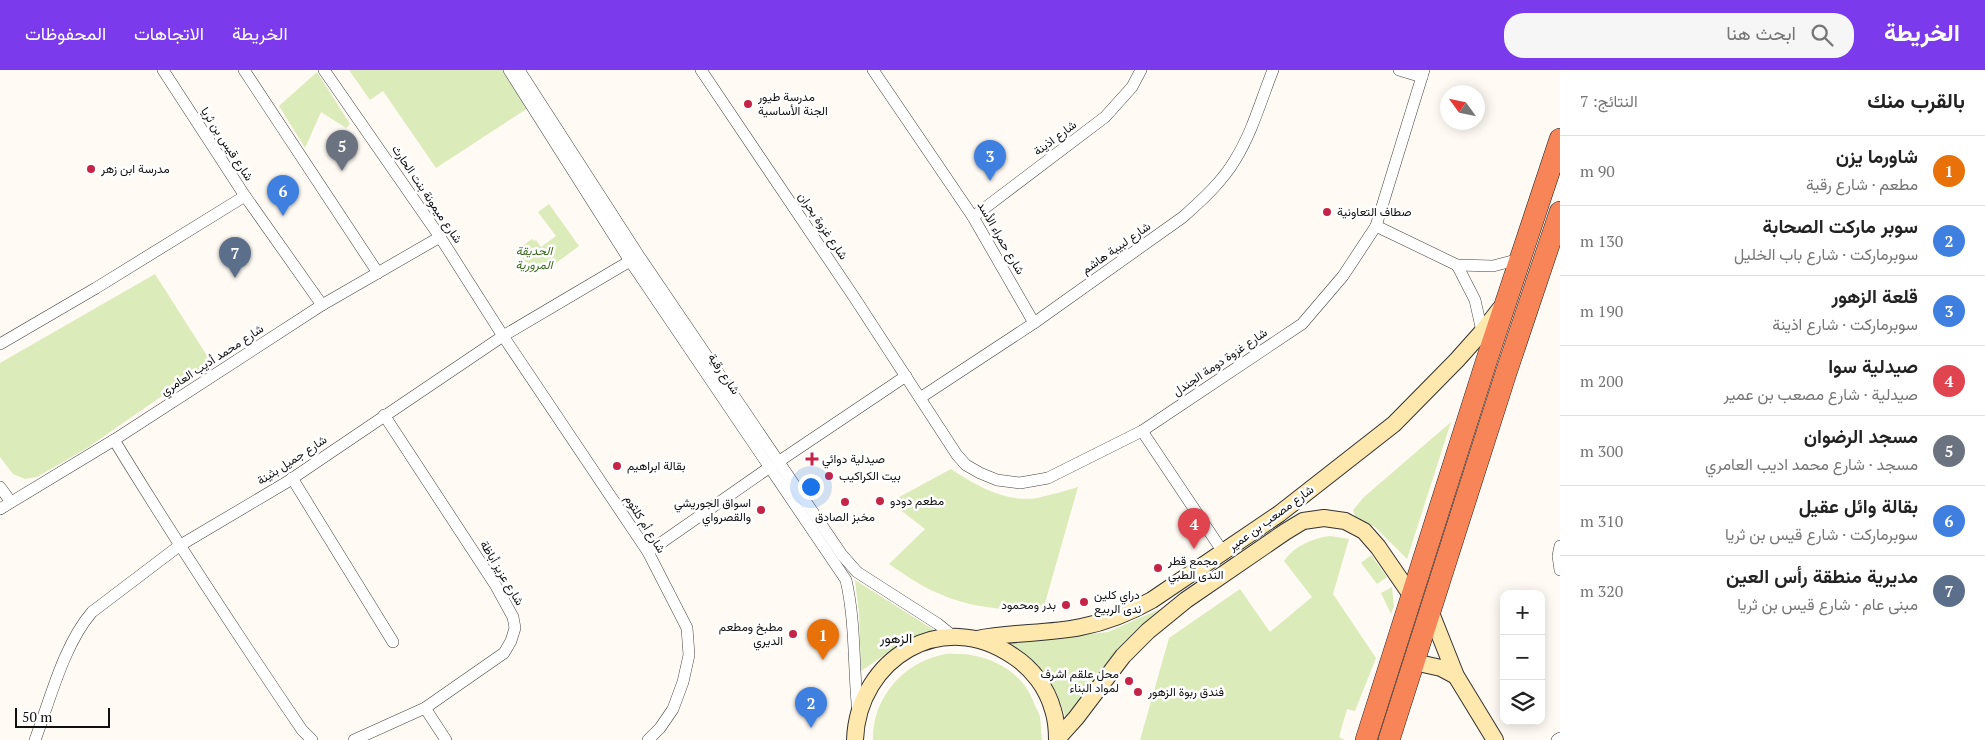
<!DOCTYPE html>
<html lang="ar">
<meta charset="utf-8">
<style>
body{margin:0;font-family:"PT Serif",Vazirmatn,serif;background:#f6f6f6;color:#222;direction:rtl}
.controls{position:absolute;right:15px;bottom:15px;display:grid;overflow:hidden;border-radius:10px;box-shadow:0 2px 12px #0003}
.controls button{width:45px;height:45px;display:grid;place-items:center;padding:0;border:0;border-bottom:1px solid #e0e0e0;background:#fff;color:#222;font:25px sans-serif}
.compass{position:absolute;left:1440px;top:15px;width:45px;height:45px;border-radius:50%;background:#fff;box-shadow:0 2px 12px #0003;rotate:303deg}
.scale{position:absolute;left:15px;bottom:12px;width:95px;box-sizing:border-box;padding-left:5px;border:2px solid #101010;border-top:0;font-size:14px;line-height:18px;white-space:nowrap;color:#101010;-webkit-text-stroke:4px #fff;paint-order:stroke}
.you{position:absolute;left:810px;top:416px;width:18px;height:18px;margin:-12px;border:4px solid #fff;border-radius:50%;background:#1a73e8;box-shadow:0 0 0 8px #1a73e833}
.badge{display:grid;place-items:center;width:32px;height:32px;border-radius:50%;background:#7c3aed;color:#fff;font-size:16px;font-weight:700}
.pin{position:absolute;translate:-50% -41px;filter:drop-shadow(0 1px 2px #0008)}
.pin::after{content:'';position:absolute;top:26px;width:18px;height:15px;background:inherit;clip-path:polygon(0 0,100% 0,50% 100%)}
.list{margin:0;padding:0;list-style:none}
h2{display:flex;justify-content:space-between;align-items:center;height:65px;margin:0;padding:0 20px;font-size:21px}
h2 small{font-size:16px;font-weight:400;color:#767676}
.list li{display:grid;grid-template-columns:32px 1fr auto;gap:15px;align-items:center;box-sizing:border-box;height:70px;padding:0 20px;border-top:1px solid #e0e0e0}
.list b{display:block;font-size:19px;white-space:nowrap}
.list p{margin:0;font-size:16px;white-space:nowrap;color:#767676}
.list em{font-size:16px;font-style:normal;color:#767676}
.icon{flex:none;width:28px;height:28px;fill:none;stroke:currentColor;stroke-width:2;stroke-linecap:round;stroke-linejoin:round}
.map{position:relative;flex:none;width:1560px;height:670px;overflow:hidden;direction:ltr}
header{display:flex;align-items:center;gap:30px;box-sizing:border-box;height:70px;padding:0 25px;background:#7c3aed;color:#fff}
header strong{font-size:24px}
nav{display:flex;gap:28px;margin-inline-start:auto;font-size:18px}
.search{width:350px;height:45px;background:#f6f6f6;display:flex;align-items:center;gap:12px;box-sizing:border-box;padding:0 18px;border-radius:20px;color:#767676;font-size:19px}
main{display:flex}
aside{flex:1;background:#fff}
.map>svg:first-child{display:block}
.green{fill:#dcebba}
.lines{fill:none;stroke-linecap:round;stroke-linejoin:round}
.street-casing{stroke:#434343;stroke-width:12}
.secondary-casing{stroke:#323232;stroke-width:18}
.highway-casing{stroke:#212121;stroke-width:22}
.street{stroke:#fff;stroke-width:11}
.secondary{stroke:#ffe8ae;stroke-width:16}
.highway{stroke:#f88558;stroke-width:21}
.poi-dot{fill:#c52347;stroke:#fff;stroke-width:2}
.labels{text-anchor:middle;stroke-width:5;stroke-linejoin:round;paint-order:stroke}
.poi-label{font-size:12px;fill:#101010;stroke:#fff;text-anchor:start}
.street-label{font-size:12px;fill:#101010;stroke:#fff}
.park-label{font-size:12px;font-style:italic;fill:#3b6b1d;stroke:#fff}
.neighbourhood-label{font-size:14px;fill:#101010;stroke:#fff}
</style>
<header>
<strong>الخريطة</strong>
<div class="search"><svg class="icon" aria-label="search" viewBox="0 0 24 24"><circle cx="10" cy="10" r="6"/><path d="M15 15l6 6"/></svg>ابحث هنا</div>
<nav><a>الخريطة</a><a>الاتجاهات</a><a>المحفوظات</a></nav>
</header>
<main>
<aside>
<h2>بالقرب منك<small>النتائج: 7</small></h2>
<ul class="list">
<li><span class="badge" style="background:#e8710a">1</span><div><b>شاورما يزن</b><p>مطعم · شارع رقية</p></div><em>90 m</em></li>
<li><span class="badge" style="background:#3f7fe0">2</span><div><b>سوبر ماركت الصحابة</b><p>سوبرماركت · شارع باب الخليل</p></div><em>130 m</em></li>
<li><span class="badge" style="background:#3f7fe0">3</span><div><b>قلعة الزهور</b><p>سوبرماركت · شارع اذينة</p></div><em>190 m</em></li>
<li><span class="badge" style="background:#e0444e">4</span><div><b>صيدلية سوا</b><p>صيدلية · شارع مصعب بن عمير</p></div><em>200 m</em></li>
<li><span class="badge" style="background:#6b7280">5</span><div><b>مسجد الرضوان</b><p>مسجد · شارع محمد اديب العامري</p></div><em>300 m</em></li>
<li><span class="badge" style="background:#3f7fe0">6</span><div><b>بقالة وائل عقيل</b><p>سوبرماركت · شارع قيس بن ثريا</p></div><em>310 m</em></li>
<li><span class="badge" style="background:#5c6f8a">7</span><div><b>مديرية منطقة رأس العين</b><p>مبنى عام · شارع قيس بن ثريا</p></div><em>320 m</em></li>
</ul>
</aside>
<div class="map">
<svg width="1560" height="670" viewBox="0 0 1560 670">
<rect width="100%" height="100%" fill="#fffaf3"/>
<g class="green">
<polygon points="349,0 503,0 528,38 436,98 383,21 370,30"/>
<polygon points="317,2 350,54 346,58 321,42 305,78 279,36"/>
<polygon points="549,134 579,176 552,196 550,193 533,205 531,202 528,205 518,191 521,189 517,184 523,180 521,177 532,169 534,171 536,170 541,177 556,166 538,142"/>
<polygon points="155,204 211,292 87,378 37,407 25,409 13,404 0,387 0,293"/>
<polygon points="1451,352 1407,489 1375,457 1355,446 1353,440 1364,427"/>
<path d="M951 399C975 415 1006 433 1037 428 1051 425 1064 421 1078 417L1043 540C1009 540 972 539 940 524 922 517 905 505 889 494L925 459 890 432Z"/>
<path d="M1330 466 1349 469 1333 524 1376 588 1355 641 1347 639 1339 667 1345 670H1140L1169 568 1240 519 1270 562 1312 527 1284 491C1294 476 1313 468 1330 466Z"/>
<polygon points="1371,485 1387,507 1377,514 1361,493"/>
<polygon points="855,510 934,560 908,569 861,601 859,543"/>
<polygon points="1392,517 1394,536 1391,544 1381,523"/>
<path d="M1160 539 1123 577 1067 652C1053 605 1043 598 1002 573L1108 562Z"/>
<path d="M960 584C991 585 1023 602 1034 633 1035 637 1039 642 1040 647 1041 655 1041 662 1042 670H873C872 629 902 594 941 585 947 583 954 584 960 584Z"/>
</g>
<g class="lines">
<g class="street-casing">
<g id="street">
<polyline points="163,0 245,126 322,235"/>
<polyline points="244,0 378,203"/>
<polyline points="324,0 440,167 503,266 648,482 687,558 689,585 683,612 673,639 660,658 648,670"/>
<path d="M509 0 630 191 846 510C856 554 853 598 858 643"/>
<polyline points="519,0 639,186 842,485 857,502 938,554 954,567"/>
<polyline points="701,0 854,227 957,385 966,395 980,403 997,410 1020,413 1048,408 1142,361 1302,254 1343,206 1376,156 1424,0"/>
<polyline points="873,0 973,147 1034,253"/>
<polyline points="1399,0 1422,7"/>
<polyline points="973,147 1105,47 1132,17 1141,0"/>
<polyline points="1376,156 1457,195 1493,196 1520,189"/>
<polyline points="1457,195 1475,230 1483,266"/>
<polyline points="0,274 96,218 245,126"/>
<path d="M920 328 1034 253 1183 147C1202 130 1222 112 1235 90 1252 63 1261 30 1273 0"/>
<polyline points="1142,361 1223,482"/>
<path d="M114 370C174 468 237 564 302 660L312 670"/>
<polyline points="778,392 906,306"/>
<polyline points="292,408 393,572"/>
<polyline points="0,417 11,432"/>
<polyline points="0,439 114,370 322,235 440,167"/>
<polyline points="1560,476 1558,486 1560,500"/>
<polyline points="648,482 770,397"/>
<polyline points="425,638 446,670"/>
<path d="M35 670C50 630 64 574 92 542L179 476 287 412 503 266 630 191"/>
<polyline points="354,670 425,638 504,583 511,571 515,558 513,547 496,516 384,345"/>
<polyline points="1557,670 1560,668"/>
</g>
</g>
<g class="secondary-casing">
<g id="secondary">
<polyline points="1431,543 1456,606 1495,670"/>
<path d="M977 569C1011 562 1047 564 1081 557 1107 552 1129 543 1152 530L1279 444 1394 354 1457 290 1482 262 1500 239"/>
<polyline points="1414,592 1441,598 1456,606"/>
<polyline points="1057,669 1076,648 1123,586 1148,561 1186,530 1285,462 1303,451 1324,448 1345,451 1364,461 1378,477 1411,525"/>
<path d="M855 670C858 588 943 537 1013 586 1032 598 1047 618 1053 640 1056 649 1057 660 1057 670"/>
</g>
</g>
<g class="highway-casing">
<g id="highway">
<polyline points="1366,670 1487,289 1560,69"/>
<polyline points="1389,670 1506,303 1560,142"/>
</g>
</g>
<use href="#street" class="street"/>
<use href="#secondary" class="secondary"/>
<use href="#highway" class="highway"/>
</g>
<g class="poi-dot">
<circle cx="748" cy="34" r="5"/>
<circle cx="91" cy="99" r="5"/>
<circle cx="1327" cy="142" r="5"/>
<path d="M809.5 381.5h5v5h5v5h-5v5h-5v-5h-5v-5h5z"/>
<circle cx="617" cy="396" r="5"/>
<circle cx="829" cy="406" r="5"/>
<circle cx="880" cy="431" r="5"/>
<circle cx="845" cy="432" r="5"/>
<circle cx="761" cy="440" r="5"/>
<circle cx="1158" cy="498" r="5"/>
<circle cx="1084" cy="532" r="5"/>
<circle cx="1066" cy="535" r="5"/>
<circle cx="793" cy="564" r="5"/>
<circle cx="1129" cy="611" r="5"/>
<circle cx="1138" cy="622" r="5"/>
</g>
<g class="labels">
<g class="poi-label">
<text x="758" y="31">مدرسة طيور<tspan x="758" dy="14">الجنة الأساسية</tspan></text>
<text x="101" y="103">مدرسة ابن زهر</text>
<text x="1337" y="146">صطاف التعاونية</text>
<text x="822" y="393">صيدلية دوائي</text>
<text x="627" y="400">بقالة ابراهيم</text>
<text x="839" y="410">بيت الكراكيب</text>
<text x="890" y="435">مطعم دودو</text>
<text x="751" y="437" text-anchor="end">اسواق الجوريشي<tspan x="751" dy="14">والقصرواي</tspan></text>
<text x="845" y="451" text-anchor="middle">مخبز الصادق</text>
<text x="1168" y="495">مجمع قطر<tspan x="1168" dy="14">الندى الطبي</tspan></text>
<text x="1094" y="529">دراي كلين<tspan x="1094" dy="14">ندى الربيع</tspan></text>
<text x="1056" y="539" text-anchor="end">بدر ومحمود</text>
<text x="783" y="561" text-anchor="end">مطبخ ومطعم<tspan x="783" dy="14">الديري</tspan></text>
<text x="1119" y="608" text-anchor="end">محل علقم اشرف<tspan x="1119" dy="14">لمواد البناء</tspan></text>
<text x="1148" y="626">فندق ربوة الزهور</text>
</g>
<g class="street-label">
<text transform="translate(1055 68) rotate(-37)" y="4">شارع اذينة</text>
<text transform="translate(227 74) rotate(57)" y="4">شارع قيس بن ثريا</text>
<text transform="translate(427 124) rotate(56)" y="4">شارع ميمونة بنت الحارث</text>
<text transform="translate(823 156) rotate(56)" y="4">شارع غزوة بحران</text>
<text transform="translate(1001 168) rotate(60)" y="4">شارع حمراء الأسد</text>
<text transform="translate(1116 178) rotate(-35)" y="4">شارع لبيبة هاشم</text>
<text transform="translate(212 290) rotate(-33)" y="4">شارع محمد أديب العامري</text>
<text transform="translate(1220 292) rotate(-34)" y="4">شارع غزوة دومة الجندل</text>
<text transform="translate(724 304) rotate(56)" y="4">شارع رقية</text>
<text transform="translate(292 390) rotate(-33)" y="4">شارع جميل بثينة</text>
<text transform="translate(1271 448) rotate(-36)" y="4">شارع مصعب بن عمير</text>
<text transform="translate(645 454) rotate(58)" y="4">شارع أم كلثوم</text>
<text transform="translate(502 503) rotate(59)" y="4">شارع عزيز أباظة</text>
</g>
<g class="park-label">
<text x="534" y="185">الحديقة<tspan x="534" dy="14">المرورية</tspan></text>
</g>
<g class="neighbourhood-label">
<text x="896" y="573">الزهور</text>
</g>
</g>
</svg>
<div class="controls">
<button>+</button>
<button>−</button>
<button><svg class="icon" aria-label="layers" viewBox="0 0 24 24"><path d="M12 4l9 5-9 5-9-5zM3 14l9 5 9-5"/></svg></button>
</div>
<svg class="compass" viewBox="-18 -18 36 36"><path d="M0-13l5 13h-10z" fill="#e53935"/><path d="M0 13l5-13h-10z" fill="#767676"/></svg>
<div class="scale">50 m</div>
<div class="you"></div>
<div class="pin badge" style="left:823px;top:590px;background:#e8710a">1</div>
<div class="pin badge" style="left:811px;top:658px;background:#3f7fe0">2</div>
<div class="pin badge" style="left:990px;top:111px;background:#3f7fe0">3</div>
<div class="pin badge" style="left:1194px;top:479px;background:#e0444e">4</div>
<div class="pin badge" style="left:342px;top:101px;background:#6b7280">5</div>
<div class="pin badge" style="left:283px;top:146px;background:#3f7fe0">6</div>
<div class="pin badge" style="left:235px;top:208px;background:#5c6f8a">7</div>
</div>
</main>
